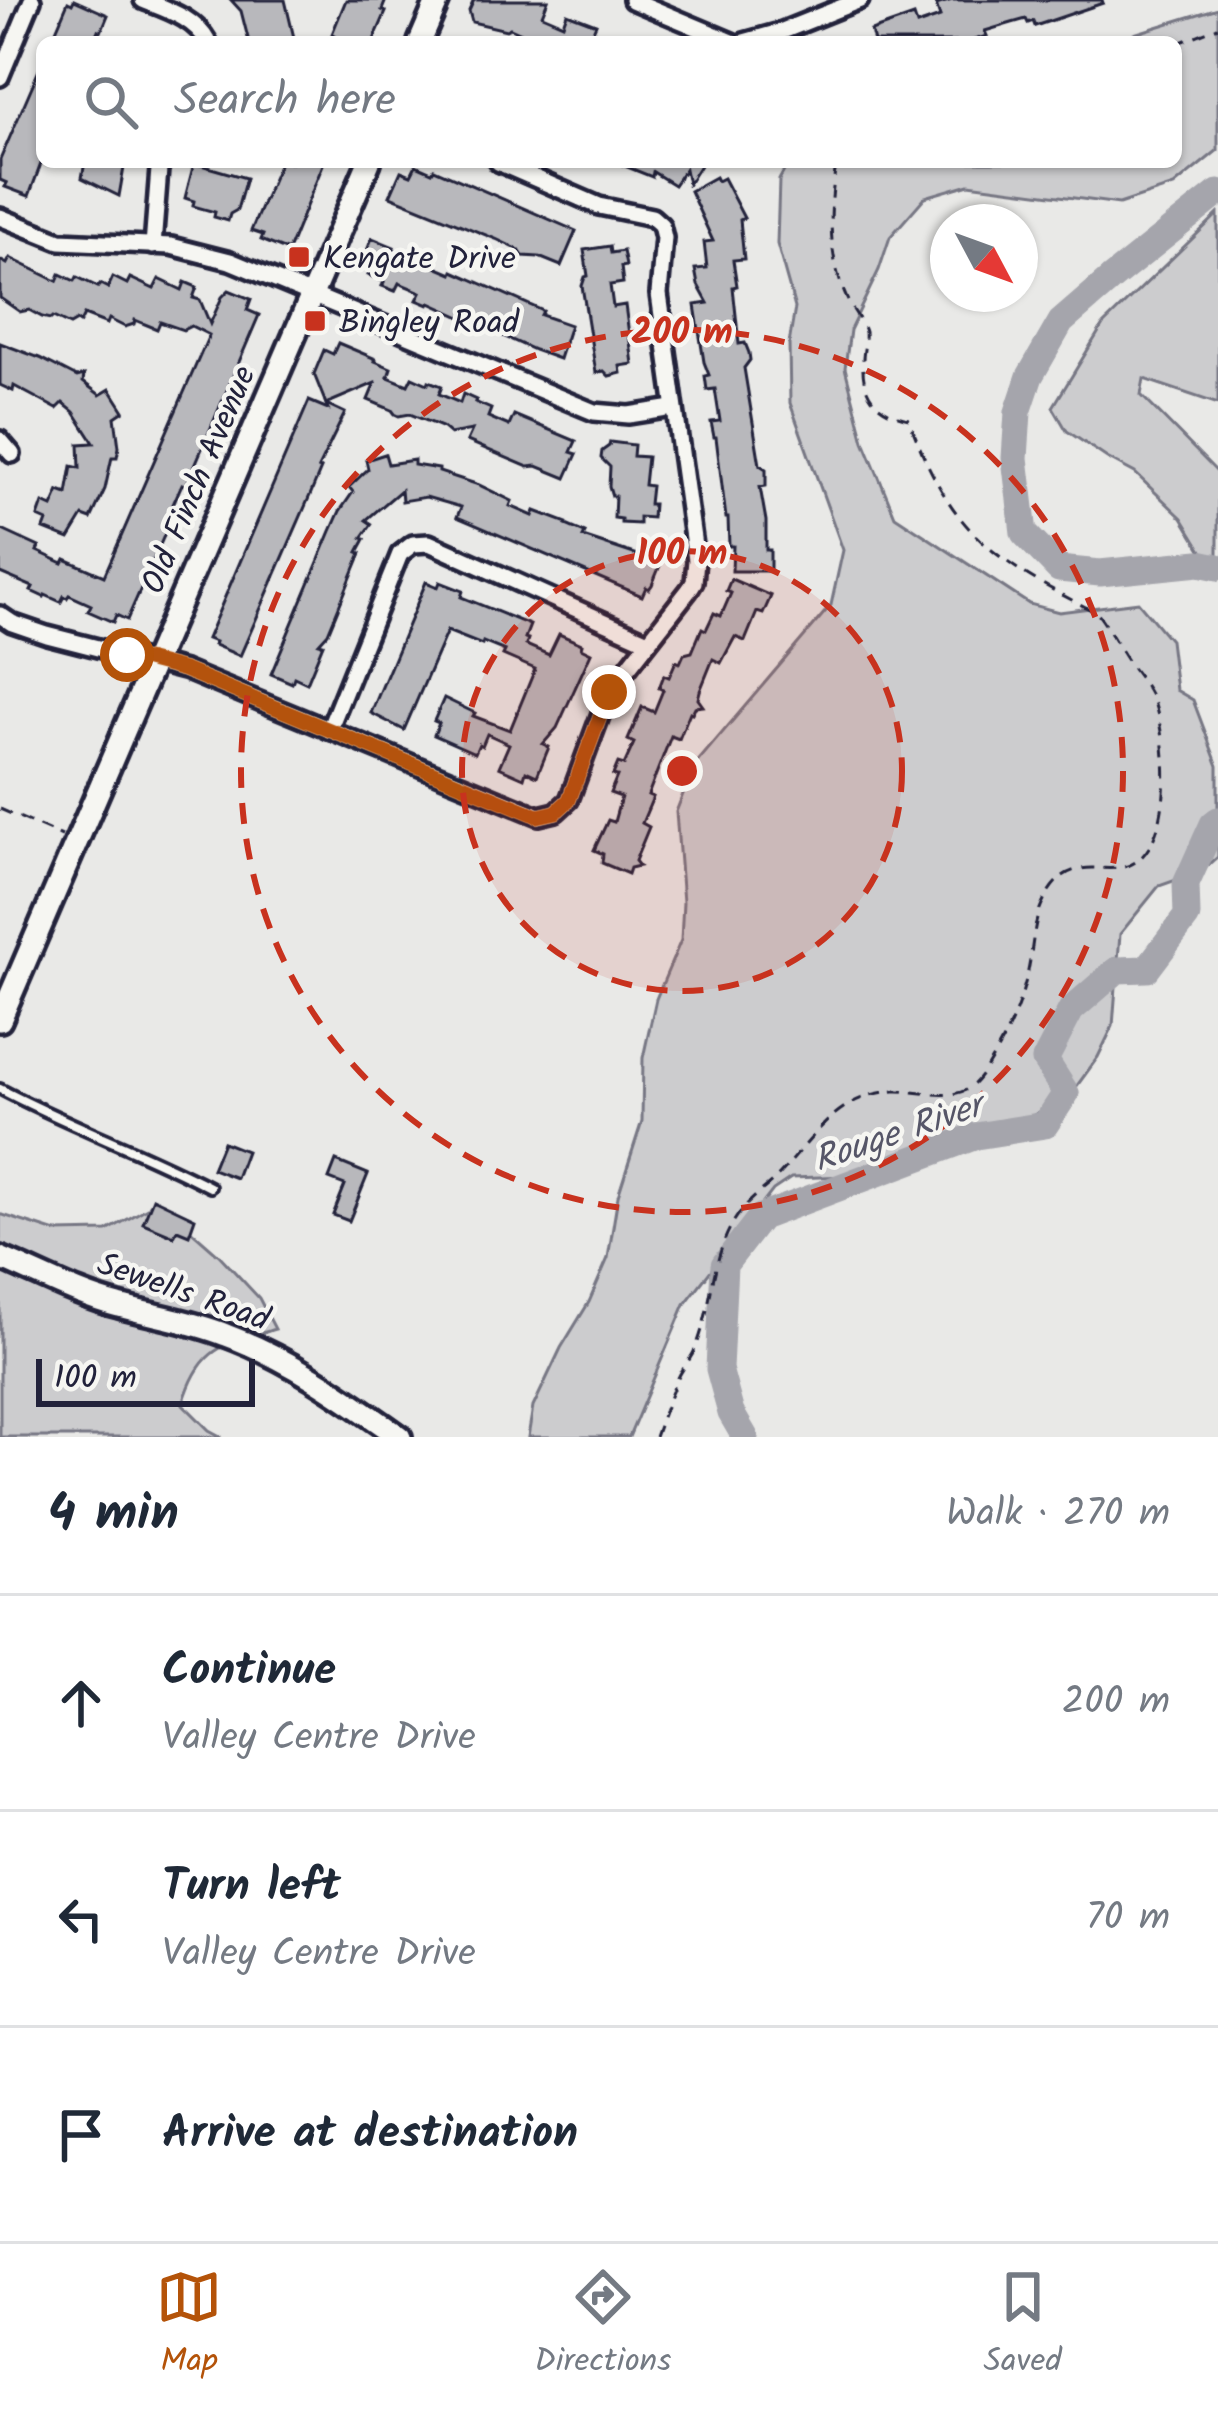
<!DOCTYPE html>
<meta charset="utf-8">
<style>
body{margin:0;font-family:Kalam,sans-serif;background:#f2f2f3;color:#1f2937}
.compass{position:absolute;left:930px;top:204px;width:108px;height:108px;border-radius:50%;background:#fff;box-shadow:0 3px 9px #0004;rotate:131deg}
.scale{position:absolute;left:36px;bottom:30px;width:219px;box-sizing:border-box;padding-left:12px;border:6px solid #22223b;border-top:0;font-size:33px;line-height:42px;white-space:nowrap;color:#22223b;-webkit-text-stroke:9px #f6f6f2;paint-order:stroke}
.stop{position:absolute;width:36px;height:36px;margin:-27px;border:9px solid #b45309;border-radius:50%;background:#fff}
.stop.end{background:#b45309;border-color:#fff;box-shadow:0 3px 12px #0008}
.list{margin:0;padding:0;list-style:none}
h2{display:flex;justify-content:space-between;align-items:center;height:156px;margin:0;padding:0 48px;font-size:51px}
h2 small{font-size:39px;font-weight:400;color:#747a83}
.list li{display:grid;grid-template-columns:78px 1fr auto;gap:36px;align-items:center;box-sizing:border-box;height:216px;padding:0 48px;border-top:3px solid #e0e1e3}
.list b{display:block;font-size:45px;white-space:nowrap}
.list p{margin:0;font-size:39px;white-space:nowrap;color:#747a83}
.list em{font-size:39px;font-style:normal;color:#747a83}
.icon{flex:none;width:66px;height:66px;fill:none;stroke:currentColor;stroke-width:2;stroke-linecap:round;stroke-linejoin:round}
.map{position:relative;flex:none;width:1218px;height:1437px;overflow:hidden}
.search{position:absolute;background:#fff;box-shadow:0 3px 9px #0004;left:36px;right:36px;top:36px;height:132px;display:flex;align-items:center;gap:30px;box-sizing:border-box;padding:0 42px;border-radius:18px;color:#747a83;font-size:45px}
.sheet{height:804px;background:#fff}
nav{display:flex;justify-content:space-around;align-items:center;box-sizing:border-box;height:168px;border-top:3px solid #e0e1e3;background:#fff;font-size:33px;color:#747a83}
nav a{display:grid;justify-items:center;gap:6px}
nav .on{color:#b45309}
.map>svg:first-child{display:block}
.green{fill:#ccccce;stroke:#777784;stroke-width:3}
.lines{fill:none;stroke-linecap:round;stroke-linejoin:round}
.river{stroke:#a5a5ac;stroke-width:27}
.building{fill:#b8b8bc;stroke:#22223b;stroke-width:3}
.lane-casing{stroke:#22223b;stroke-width:16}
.street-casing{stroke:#22223b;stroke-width:24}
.secondary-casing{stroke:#22223b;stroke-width:30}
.path{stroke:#22223b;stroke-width:3;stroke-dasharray:12 9;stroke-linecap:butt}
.lane{stroke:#f6f6f2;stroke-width:8}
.street{stroke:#f6f6f2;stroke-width:15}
.secondary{stroke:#f6f6f2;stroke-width:21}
.route{stroke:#b45309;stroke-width:15}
.ring{fill:none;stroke:#c8321e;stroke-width:6;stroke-dasharray:21 15}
.poi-dot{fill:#c8321e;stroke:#f6f6f2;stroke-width:4.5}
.labels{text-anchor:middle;stroke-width:9;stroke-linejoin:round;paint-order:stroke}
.poi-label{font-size:33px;fill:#22223b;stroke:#f6f6f2;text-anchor:start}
.street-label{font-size:33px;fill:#22223b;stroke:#f6f6f2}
.water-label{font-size:36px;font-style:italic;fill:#565668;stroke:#f6f6f2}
.centre{fill:#c8321e;stroke:#f6f6f2;stroke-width:6}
.ring-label{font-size:36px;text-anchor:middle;font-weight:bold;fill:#c8321e;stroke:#f6f6f2;stroke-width:9;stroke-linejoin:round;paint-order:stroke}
</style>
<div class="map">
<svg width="1218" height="1437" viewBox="0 0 1218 1437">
<rect width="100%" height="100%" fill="#e9e9e7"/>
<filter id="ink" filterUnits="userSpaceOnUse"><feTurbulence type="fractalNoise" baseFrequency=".00833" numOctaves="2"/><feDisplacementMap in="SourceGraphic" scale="24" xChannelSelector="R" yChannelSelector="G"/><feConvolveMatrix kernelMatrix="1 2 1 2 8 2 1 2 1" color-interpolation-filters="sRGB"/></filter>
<g filter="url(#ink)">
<g class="green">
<polygon points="1218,8 1218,150 1174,186 1119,204 969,184 925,197 890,237 879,270 850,330 845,368 864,441 895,516 1029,604 1059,612 1138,602 1170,640 1176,690 1193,700 1218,766 1218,857 1202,871 1159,886 1120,934 1113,1026 1098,1057 1071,1094 1030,1117 930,1144 850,1176 791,1178 773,1190 685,1304 629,1437 528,1437 533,1407 561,1348 589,1302 608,1258 618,1196 642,1121 643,1058 656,999 681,940 683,902 676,812 694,766 831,605 843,550 790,403 789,344 795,308 777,244 779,180 789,162 1176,162 1176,42 1108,42"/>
<polygon points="1218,214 1218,404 1144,379 1141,395 1218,473 1218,577 1182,518 1135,473 1107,458 1067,431 1053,407 1103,325"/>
<path d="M147 1208 171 1213 219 1255 259 1298 275 1329C222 1346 201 1345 183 1404L209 1430 222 1437H0V1214L56 1232 107 1231Z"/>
</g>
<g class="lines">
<g class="river">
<polyline points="1218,193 1113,277 1061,322 1030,376 1018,412 1015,458 1024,533 1059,569 1100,573 1199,563 1218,567"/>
<polyline points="745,1437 731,1413 719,1369 724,1265 761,1217 976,1136 1045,1125 1066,1093 1045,1060 1071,1010 1117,970 1147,969 1187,916 1186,884 1213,824 1218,820"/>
</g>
</g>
<g class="building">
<polygon points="74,0 108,15 101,32 98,30 93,42 51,42 68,2 72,4"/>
<polygon points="231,0 285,0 295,42 249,42 241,11"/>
<polygon points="346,0 386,0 382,10 386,12 373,42 333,42 336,36 332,34"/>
<polygon points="474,0 548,0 542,15 563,24 567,13 596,24 588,42 533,42 526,35 510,28 506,30 472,22 469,11"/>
<polygon points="952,0 1102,0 1103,3 1035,26 1033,21 1028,23 1026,19 1012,23 985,31 987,36 968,42 874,42 871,31 914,16 917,25 940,17 936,5"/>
<polygon points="42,63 42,161 29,196 5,187 7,183 0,180 0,160"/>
<polygon points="85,162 125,162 119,196 82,178"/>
<polygon points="280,162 324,162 288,251 261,240 263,235 251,231"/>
<polygon points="615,162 702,162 688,184 685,169 674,185 653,172 652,177"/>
<polygon points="194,163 246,178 237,210 230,214 228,221 214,217 215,212 193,206 194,201 185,198"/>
<polygon points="416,165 432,172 434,169 576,231 561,266 539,257 523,256 519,250 496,239 390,196 401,171 411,175"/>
<polygon points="715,177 717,181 723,178 744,218 740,220 744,259 733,260 737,286 733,287 739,344 745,343 749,353 750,360 744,368 760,465 766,469 766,486 760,487 766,521 766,550 770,550 770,571 732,571 733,546 729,546 728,518 726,518 716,437 714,437 711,422 720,421 715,389 707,390 705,376 709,375 704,362 695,305 708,303 698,285 695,269 707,268 704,242 713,241 690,191"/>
<polygon points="372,238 394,247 393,249 452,274 453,271 543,311 541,315 570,325 559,359 534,350 430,303 429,305 417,300 421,292 399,283 395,291 382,286 384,282 368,275 372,266 362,263"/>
<polygon points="610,246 611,253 623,251 626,266 621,267 623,283 610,285 613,307 625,305 633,364 620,366 621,373 609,376 604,371 596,373 582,286 585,277 588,276 584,250"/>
<polygon points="10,258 57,281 60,274 75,281 77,277 98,287 100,284 108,288 113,277 127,284 130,278 154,289 159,279 182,290 185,282 197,287 193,298 200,300 210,324 222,297 229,290 251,299 247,310 259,315 186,486 182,484 166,520 170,522 127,620 116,615 113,622 88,611 91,605 69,595 67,598 64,596 61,602 45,595 44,597 31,591 33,587 0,573 0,529 39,547 37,551 63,563 65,559 104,576 209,335 191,326 183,330 160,322 157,329 135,320 134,324 125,327 109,319 107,324 84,315 80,323 77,321 70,325 53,317 51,319 42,317 29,310 20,312 0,298 0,260 7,264"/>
<polygon points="0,343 40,358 77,377 84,375 83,382 100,395 110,389 124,411 115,417 119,447 117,457 112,457 105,489 91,519 83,516 69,539 44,529 47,521 38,517 43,503 52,507 59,491 67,494 72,466 80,468 79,444 94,443 74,412 63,403 57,409 14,386 13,391 0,385"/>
<polygon points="338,343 376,359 375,361 391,368 388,377 408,385 412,377 428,384 429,381 442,386 439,394 460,403 463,394 476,400 475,402 491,409 488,417 509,426 514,415 576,441 571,452 577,454 566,478 537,466 528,467 467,441 472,430 450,434 442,427 410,414 399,416 395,414 392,410 368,400 375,383 326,404 314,374 324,350 333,354"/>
<polygon points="309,401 328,409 326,404 345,413 318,468 321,469 311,493 240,656 214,645 215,642 207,639"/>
<polygon points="610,442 634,445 633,456 647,457 644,485 651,486 649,504 653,504 652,518 639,517 639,524 621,523 621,519 614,518 615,496 612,496 609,486 610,467 601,458 602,451 609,446"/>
<polygon points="385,454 388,464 414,460 414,465 439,469 439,472 479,485 512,501 510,506 533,516 535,511 567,523 566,525 585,533 583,537 661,563 652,585 649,589 646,587 642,596 457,517 461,507 426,497 402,501 401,490 366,520 372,524 362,538 365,539 358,552 361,553 328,633 319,643 323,644 307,683 294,677 292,683 271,674 331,531 340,511 353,492 349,487 368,469 366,460"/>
<polygon points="731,579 771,596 763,614 757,612 745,641 735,637 721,663 713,659 700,691 698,699 703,706 695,707 692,713 690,712 679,739 671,736 648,795 653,797 642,823 649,827 635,861 639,866 630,868 628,874 602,863 603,854 594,850 608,820 614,822 621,797 610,793 617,776 613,775 618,763 624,765 634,743 628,740 642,707 654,712 663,690 659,688 664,675 669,677 676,661 680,663 684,654 692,652 702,628 706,630 714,613 721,616 731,593 726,591"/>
<polygon points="426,582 438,587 440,582 463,591 461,597 530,625 525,638 528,639 526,645 549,655 559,634 582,644 581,648 591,653 557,728 543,744 549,747 537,776 526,771 524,778 499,767 509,744 487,734 482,746 479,744 475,753 434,735 439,723 434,721 444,698 475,713 473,716 510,730 535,669 503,655 505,651 483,642 482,645 447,631 404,730 371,713"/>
<polygon points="223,1142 246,1151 236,1178 212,1169"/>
<polygon points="336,1161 368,1174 349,1221 333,1215 345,1185 329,1179"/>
<polygon points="153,1198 195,1218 189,1235 177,1230 174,1236 143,1223"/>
</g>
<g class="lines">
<g class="lane-casing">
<path id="lane" d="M0 1089C68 1125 141 1151 210 1187"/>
</g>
<g class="street-casing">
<g id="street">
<path d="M143 0C168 10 195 18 208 42"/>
<polyline points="632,0 732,42"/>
<polyline points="744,42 780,32 860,0"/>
<polyline points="0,77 32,0"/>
<polyline points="0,217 60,241 171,246 230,261 594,412 629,415 673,408"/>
<polyline points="153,246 159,169 162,162"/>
<polyline points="0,440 12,454"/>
<polyline points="0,615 12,623 47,635 184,670 539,816 556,812 569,800 609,692 689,590 694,582 696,560 659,294 664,238 661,225 652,217 599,206 498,162"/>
<polyline points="329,730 400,554 413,544 429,543 648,641"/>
</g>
</g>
<g class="secondary-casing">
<g id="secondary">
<polyline points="420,42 438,0"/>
<polyline points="0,1020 369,162"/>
<path d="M0 1258C39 1274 79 1296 119 1306 155 1316 191 1321 226 1335 289 1358 345 1398 400 1437"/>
</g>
</g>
<g class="path">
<polyline points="1176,44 1218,27"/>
<polyline points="0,809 62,836"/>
<path d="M655 1437C662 1417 669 1397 678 1378 683 1367 692 1358 696 1347 714 1303 711 1247 742 1210 753 1196 769 1186 781 1173 816 1135 837 1095 894 1091 916 1090 946 1100 966 1090 976 1085 984 1072 990 1062 1008 1034 1021 1003 1028 971 1033 948 1033 921 1044 900 1071 846 1109 882 1137 861 1174 832 1167 744 1155 705 1149 688 1136 674 1126 659 1116 644 1109 628 1097 613 1062 595 1024 576 993 551 951 518 926 467 909 419 877 412 861 396 863 360 863 352 866 341 865 332 862 321 852 310 847 299 828 257 829 215 835 171L845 162"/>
</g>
<use href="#lane" class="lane"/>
<use href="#street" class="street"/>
<use href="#secondary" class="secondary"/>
</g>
</g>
<g class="lines" filter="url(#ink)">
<polyline class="route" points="127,655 184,670 538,816 556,812 569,800 609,692"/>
</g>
<circle cx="682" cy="771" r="220" fill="#c8321e" fill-opacity=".12"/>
<g class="ring">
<circle cx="682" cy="771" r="220"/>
<circle cx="682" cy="771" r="441"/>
</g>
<g class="poi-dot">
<rect x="287" y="245" width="24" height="24" rx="6"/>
<rect x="303" y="309" width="24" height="24" rx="6"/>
</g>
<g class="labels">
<g class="poi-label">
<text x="323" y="269">Kengate Drive</text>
<text x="339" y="333">Bingley Road</text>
</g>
<g class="street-label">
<text transform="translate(197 479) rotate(-67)" y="12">Old Finch Avenue</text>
<text transform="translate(184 1290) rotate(19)" y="12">Sewells Road</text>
</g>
<g class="water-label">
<text transform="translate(897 1131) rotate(-19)" y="13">Rouge River</text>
</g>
</g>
<circle cx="682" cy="771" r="18" class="centre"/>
<g class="ring-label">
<text x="682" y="343">200 m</text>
<text x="682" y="564">100 m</text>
</g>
</svg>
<svg class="compass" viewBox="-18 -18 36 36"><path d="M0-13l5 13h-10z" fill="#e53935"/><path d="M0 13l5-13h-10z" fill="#747a83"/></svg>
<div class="scale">100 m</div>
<div class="stop" style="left:127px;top:655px"></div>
<div class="stop end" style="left:609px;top:692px"></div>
<div class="search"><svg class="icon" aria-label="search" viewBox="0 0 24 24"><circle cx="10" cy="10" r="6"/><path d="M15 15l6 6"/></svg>Search here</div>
</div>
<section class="sheet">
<h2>4 min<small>Walk · 270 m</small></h2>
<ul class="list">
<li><svg class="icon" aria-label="ahead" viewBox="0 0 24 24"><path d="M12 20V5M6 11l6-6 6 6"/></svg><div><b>Continue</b><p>Valley Centre Drive</p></div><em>200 m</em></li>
<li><svg class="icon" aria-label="left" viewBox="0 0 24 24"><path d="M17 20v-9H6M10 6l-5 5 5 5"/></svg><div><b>Turn left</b><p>Valley Centre Drive</p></div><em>70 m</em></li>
<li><svg class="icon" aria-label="arrive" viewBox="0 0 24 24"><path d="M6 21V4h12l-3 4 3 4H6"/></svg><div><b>Arrive at destination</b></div></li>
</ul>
</section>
<nav>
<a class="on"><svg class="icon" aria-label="map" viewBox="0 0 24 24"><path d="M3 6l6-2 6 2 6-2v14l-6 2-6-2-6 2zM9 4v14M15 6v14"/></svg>Map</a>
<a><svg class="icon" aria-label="directions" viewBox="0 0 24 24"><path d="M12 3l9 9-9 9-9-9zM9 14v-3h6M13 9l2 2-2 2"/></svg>Directions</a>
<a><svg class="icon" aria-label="saved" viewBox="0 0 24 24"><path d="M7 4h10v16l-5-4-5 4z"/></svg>Saved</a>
</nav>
